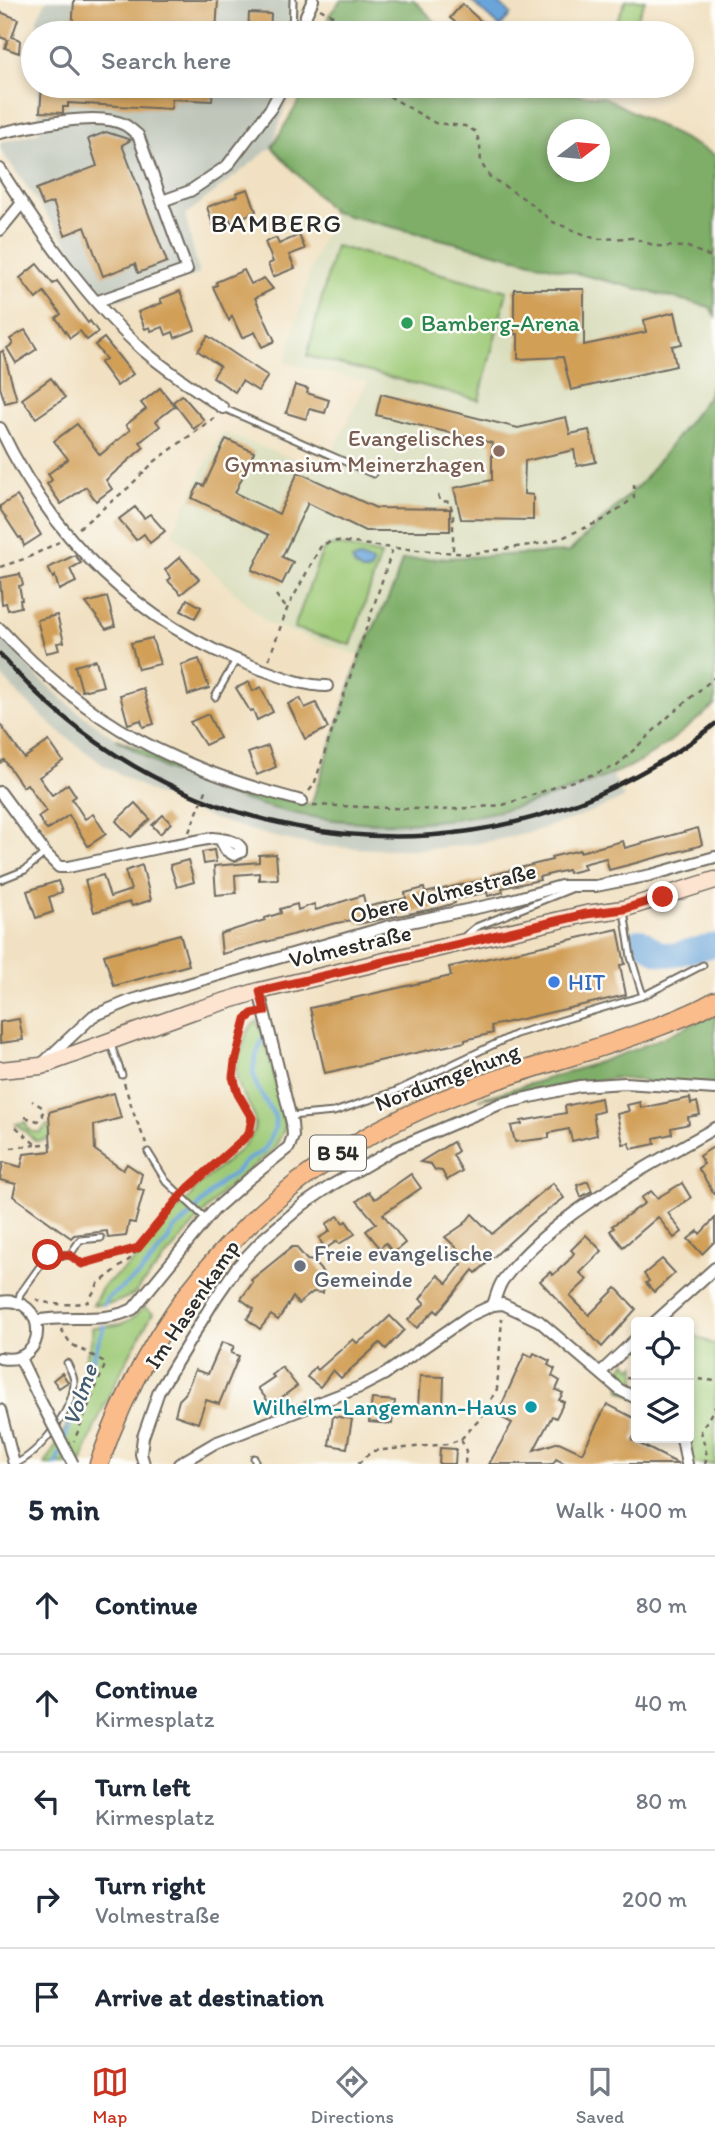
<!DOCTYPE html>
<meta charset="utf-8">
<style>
body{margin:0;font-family:Itim,sans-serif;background:#f6f6f7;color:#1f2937}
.controls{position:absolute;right:21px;bottom:21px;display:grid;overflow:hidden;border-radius:7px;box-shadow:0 4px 10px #0003}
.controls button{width:63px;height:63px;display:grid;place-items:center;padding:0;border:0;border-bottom:2px solid #e0e1e3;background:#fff;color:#1f2937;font:35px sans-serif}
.compass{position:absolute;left:547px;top:119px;width:63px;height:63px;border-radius:50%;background:#fff;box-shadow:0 4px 10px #0003;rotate:74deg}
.stop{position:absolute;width:21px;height:21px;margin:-16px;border:5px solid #c8321e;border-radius:50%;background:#fff}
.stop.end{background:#c8321e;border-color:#fff;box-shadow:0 2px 7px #0008}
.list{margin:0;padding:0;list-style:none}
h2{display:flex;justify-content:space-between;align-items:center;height:91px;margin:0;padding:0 28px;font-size:30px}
h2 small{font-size:23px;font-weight:400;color:#747a83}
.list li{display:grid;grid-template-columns:46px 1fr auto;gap:21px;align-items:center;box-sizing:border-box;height:98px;padding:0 28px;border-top:2px solid #e0e1e3}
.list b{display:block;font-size:26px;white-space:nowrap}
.list p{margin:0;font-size:23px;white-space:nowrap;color:#747a83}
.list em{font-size:23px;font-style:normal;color:#747a83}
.icon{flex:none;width:38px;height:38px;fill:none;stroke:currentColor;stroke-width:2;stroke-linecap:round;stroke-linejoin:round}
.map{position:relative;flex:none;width:715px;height:1464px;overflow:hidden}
.search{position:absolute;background:#fff;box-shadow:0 4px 10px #0003;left:21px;right:21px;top:21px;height:77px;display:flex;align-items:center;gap:18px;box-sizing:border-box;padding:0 24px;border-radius:38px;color:#747a83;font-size:26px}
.sheet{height:581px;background:#fff}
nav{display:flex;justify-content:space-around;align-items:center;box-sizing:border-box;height:98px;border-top:2px solid #e0e1e3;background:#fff;font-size:19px;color:#747a83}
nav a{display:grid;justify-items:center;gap:4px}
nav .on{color:#c8321e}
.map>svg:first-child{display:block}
.built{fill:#dadebd}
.industrial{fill:#c0c6ba}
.green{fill:#9eca77;stroke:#647a51;stroke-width:2}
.forest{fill:#7eae68;stroke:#546c4a;stroke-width:2;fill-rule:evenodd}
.water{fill:#6aa5da;stroke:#4a6882;stroke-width:2}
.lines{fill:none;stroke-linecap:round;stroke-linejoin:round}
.stream{stroke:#6aa5da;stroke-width:4.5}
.river{stroke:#6aa5da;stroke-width:24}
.building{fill:#d19f57}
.lane-casing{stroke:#706b60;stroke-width:9}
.street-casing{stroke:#706b60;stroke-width:14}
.secondary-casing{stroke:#706b60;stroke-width:19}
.primary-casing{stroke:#706b60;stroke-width:21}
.path{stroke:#706b60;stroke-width:2.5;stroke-dasharray:5 5;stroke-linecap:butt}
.lane{stroke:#fff;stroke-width:5}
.street{stroke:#fff;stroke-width:10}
.secondary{stroke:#fde4d1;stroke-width:16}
.primary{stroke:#fabc8b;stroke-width:18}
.rail{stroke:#2b2b2b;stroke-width:4.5}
.street-bridge-casing{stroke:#706b60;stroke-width:14;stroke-linecap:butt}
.path-bridge{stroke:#706b60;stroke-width:2.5;stroke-dasharray:5 5;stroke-linecap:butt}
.street-bridge{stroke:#fff;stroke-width:10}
.route{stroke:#c8321e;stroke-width:9}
.leisure-dot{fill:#2e9e5b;stroke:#fdfcf7;stroke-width:2.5}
.education-dot{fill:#8d6e63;stroke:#fdfcf7;stroke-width:2.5}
.shop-dot{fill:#3f7fe0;stroke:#fdfcf7;stroke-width:2.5}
.worship-dot{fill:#6b7280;stroke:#fdfcf7;stroke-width:2.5}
.culture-dot{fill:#0f9aa8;stroke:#fdfcf7;stroke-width:2.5}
.labels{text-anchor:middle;stroke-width:5;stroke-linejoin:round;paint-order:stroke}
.shield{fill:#fdfcf7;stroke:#6a6a68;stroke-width:2}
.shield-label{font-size:21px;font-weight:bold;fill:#2b2b2b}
.leisure-label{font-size:23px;fill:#27864d;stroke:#fdfcf7;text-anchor:start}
.education-label{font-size:23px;fill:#785e54;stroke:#fdfcf7;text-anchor:end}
.street-label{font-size:23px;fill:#2b2b2b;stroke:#fdfcf7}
.shop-label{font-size:23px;fill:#366cbe;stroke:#fdfcf7;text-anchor:start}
.worship-label{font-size:23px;fill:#5b616d;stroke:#fdfcf7;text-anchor:start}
.culture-label{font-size:23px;fill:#0d838f;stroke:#fdfcf7;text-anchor:end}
.water-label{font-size:24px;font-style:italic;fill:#445c71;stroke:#fdfcf7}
.quarter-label{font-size:26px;letter-spacing:2px;fill:#2b2b2b;stroke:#fdfcf7}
</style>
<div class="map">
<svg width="715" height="1464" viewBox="0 0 715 1464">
<rect width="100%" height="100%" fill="#fdfcf7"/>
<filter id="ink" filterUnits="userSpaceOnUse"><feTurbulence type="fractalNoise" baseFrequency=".0143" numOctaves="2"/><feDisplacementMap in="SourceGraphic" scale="14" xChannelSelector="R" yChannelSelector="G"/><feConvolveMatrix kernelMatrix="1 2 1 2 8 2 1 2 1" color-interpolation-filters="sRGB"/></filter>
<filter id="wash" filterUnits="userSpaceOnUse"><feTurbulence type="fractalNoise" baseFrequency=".00686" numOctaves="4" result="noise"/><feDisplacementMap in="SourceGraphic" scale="28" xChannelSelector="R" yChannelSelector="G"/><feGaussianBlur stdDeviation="1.57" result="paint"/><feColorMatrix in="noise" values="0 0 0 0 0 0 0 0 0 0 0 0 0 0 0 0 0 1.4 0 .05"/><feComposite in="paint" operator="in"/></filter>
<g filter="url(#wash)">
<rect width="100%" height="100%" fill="#f1e1c2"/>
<polygon class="built" points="333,212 710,308 715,316 715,370 709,395 642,483 569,552 402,560 394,586 360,656 268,624 172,533 222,432 324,470 367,382 285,363 312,264"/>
<g class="industrial">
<polygon points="47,0 297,0 297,33 37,33 37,18"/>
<polygon points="38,86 292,86 272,147 185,215 199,274 109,303 0,149 0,143 39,132"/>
<polygon points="0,634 39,678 74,709 116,739 164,768 210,789 259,805 313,817 364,821 463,819 509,810 562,794 612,774 624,798 578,817 525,834 475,844 425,849 373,849 317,846 270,836 208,817 153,793 102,764 57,730 20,696 0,674"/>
</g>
<g class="green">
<polygon points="626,0 645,0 631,33 611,33"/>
<polygon points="335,246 507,291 479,400 307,356"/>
<polygon points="336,545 381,555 351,645 294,628 322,552 327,547"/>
<path d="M257 1021 265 1039 284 1117V1130L274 1149 222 1192 133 1295 114 1303 93 1305 103 1286 139 1257 166 1221 191 1196 196 1188C209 1175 250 1145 254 1131 260 1111 238 1095 236 1075 236 1067 239 1057 242 1049 245 1037 247 1028 257 1021Z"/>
<polygon points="26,1122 27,1129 33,1132 41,1132 46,1126 50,1125 51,1134 45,1140 36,1141 16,1124"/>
<path d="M144 1307 153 1313C125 1362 99 1410 81 1464H45C61 1438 76 1410 83 1380 84 1374 83 1369 84 1363 87 1351 94 1340 92 1327 115 1326 129 1326 144 1307Z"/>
<polygon points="689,1333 715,1345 715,1464 687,1464 682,1438 689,1438"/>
<polygon points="626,1361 632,1369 636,1365 636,1398 620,1390 619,1373"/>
</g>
<g class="forest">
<polygon points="341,0 414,0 446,33 328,33 328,16"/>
<path d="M308 86H530L539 91 604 97 715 155V316L710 307 333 212 272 147ZM558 130H600V172H558Z"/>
<path d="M715 370V705C689 726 663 750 633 765 621 771 607 776 594 781 504 818 409 832 313 817 277 811 244 800 210 789L214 777 244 789 311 805 360 656 394 586 402 560 569 552 642 482 709 395Z"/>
<polygon points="116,739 209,776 205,786 164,768"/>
<path d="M715 1012V1088L615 1078 479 1099C560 1075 641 1053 715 1012Z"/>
</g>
<g class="water">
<polygon points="470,0 495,0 511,14 500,27"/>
<polygon points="360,558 372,562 373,565 369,571 362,571 355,566 352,560"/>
</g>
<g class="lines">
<g class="stream">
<polyline points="104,1304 108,1298 140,1274 166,1243 174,1229 184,1222 220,1183 235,1173 246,1161 263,1151 267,1145 275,1128 275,1117 257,1087 253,1072 255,1059 266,1030"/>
<polyline points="56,1464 104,1326"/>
</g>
<polyline class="river" points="640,940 659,953 673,955 715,945"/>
</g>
<g id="blocks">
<g class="building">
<polygon points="74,0 218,0 216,33 72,33"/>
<polygon points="462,4 483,23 496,33 468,33 450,18"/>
<polygon points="0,12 18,19 12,37 20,40 19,53 5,48 8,40 0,37"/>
<polygon points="249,13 271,14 270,33 248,33"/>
<polygon points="42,86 213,86 212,101 172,99 171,109 68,103 68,107 63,107 63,113 40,112"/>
<polygon points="106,132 131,140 122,145 167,262 138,273 135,264 103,276 85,227 65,235 53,202 43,206 36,189 97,166 88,139"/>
<polygon points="248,189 256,211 231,223 230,219 213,225 207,207 237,196 236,193"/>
<polygon points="299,235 305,249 289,255 295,268 273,277 268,264 273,262 265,242 276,238 279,244"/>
<polygon points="37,264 53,284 57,281 88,323 90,321 98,332 87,340 80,331 70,338 56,318 61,314 44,292 36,299 20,278"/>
<polygon points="244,270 251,284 264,278 273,289 255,298 275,341 262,347 255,332 242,338 232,316 229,321 213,287 217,285 216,282"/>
<polygon points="514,289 584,289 584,345 646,332 644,320 675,312 682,344 672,346 676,366 571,390 563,357 518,359 518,334 514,334"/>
<polygon points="180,291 195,330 175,338 173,332 166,335 163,327 151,331 150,327 145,329 138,312 162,303 160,299"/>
<polygon points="25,330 37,349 16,363 7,348 13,344 10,339"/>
<polygon points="208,336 268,376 258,391 242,381 235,392 213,377 220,366 198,351"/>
<polygon points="104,338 133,374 117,386 100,363 106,359 95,345"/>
<polygon points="3,351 17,400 5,403 0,387 0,352"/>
<polygon points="51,378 65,398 36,418 22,399"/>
<polygon points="295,385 308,389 307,393 329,400 325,413 309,409 306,419 286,413"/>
<polygon points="160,388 175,406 156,421 160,426 140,442 144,447 106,480 112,489 96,501 86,487 61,504 47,484 52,480 48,474 68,459 54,441 77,424 100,455 130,430 126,425 146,409 141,403"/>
<polygon points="381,394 518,428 566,417 570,434 589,430 596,462 577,466 574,450 525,461 524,494 533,495 533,520 461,519 454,488 492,480 492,443 376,415"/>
<polygon points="182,395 204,420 194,429 173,402"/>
<polygon points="226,439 254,452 235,493 279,514 298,472 376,508 450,509 450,531 365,531 308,503 282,557 293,562 282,584 252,570 269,535 192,498 199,484 204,486"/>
<polygon points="17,496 41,535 24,546 21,537 19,538 0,509 0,506"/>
<polygon points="135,507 144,518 150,514 165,531 150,543 144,534 136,540 119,519"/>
<polygon points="75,555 81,563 70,569 76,582 59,590 55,576 53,578 48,568"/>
<polygon points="180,557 199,579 181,594 168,581 171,578 165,570"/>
<polygon points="20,574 23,585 19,586 22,600 20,600 21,607 8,610 6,603 2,604 0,578"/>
<polygon points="107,597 115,626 106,629 86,603"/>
<polygon points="187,599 201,607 195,618 181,611"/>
<polygon points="57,615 64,642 57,643 59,650 46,653 37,620"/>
<polygon points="152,638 160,664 138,669 131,643"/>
<polygon points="199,659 209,688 188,695 181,665"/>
<polygon points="96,660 103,686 82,691 75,666"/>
<polygon points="249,682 253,691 261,687 273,712 257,720 253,710 250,711 236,688"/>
<polygon points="143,688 154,724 143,727 141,720 128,724 120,695"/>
<polygon points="300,698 305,708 316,703 328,728 305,739 288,704"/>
<polygon points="208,714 220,738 205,745 190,722"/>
<polygon points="0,724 24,758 49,741 63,761 39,777 52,795 68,784 76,796 72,799 85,819 93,814 106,834 88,846 69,815 47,830 38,817 46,811 27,784 23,787 4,760 0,763"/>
<polygon points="268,746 276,767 257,775 248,753"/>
<polygon points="135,803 150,819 131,837 116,821"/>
<polygon points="163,815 171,823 160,834 152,825"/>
<polygon points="698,828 702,844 699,846 636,863 609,870 606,858 583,864 585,869 569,873 568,870 539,877 540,880 502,888 503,892 488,896 487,892 454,900 455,903 438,908 357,924 357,919 332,924 222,954 220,934 265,920 265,918 281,913 280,909 297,904 298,910 314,904 316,910 363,895 366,907 406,898 405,893 424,888 425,893 491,878 491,875 552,860 551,857 580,850 580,852 623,841 625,848"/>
<polygon points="214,850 216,862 204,864 202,852"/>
<polygon points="276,854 278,879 259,880 259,873 235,875 236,893 216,895 214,866 259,862 259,855"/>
<polygon points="188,860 194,882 177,887 170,865"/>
<polygon points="142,865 151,900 132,906 130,902 94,912 85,880 103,875 110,897 131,890 125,871"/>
<polygon points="58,881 62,892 49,897 53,912 36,918 27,891"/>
<polygon points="618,929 625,964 620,965 626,995 491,1026 493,1033 465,1040 465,1042 325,1073 310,1008 451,976 449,967"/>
<polygon points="180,934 189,965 114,986 104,955"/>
<polygon points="19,1019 23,1040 0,1043 0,1022"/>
<polygon points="114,1093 121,1118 94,1125 95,1150 123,1170 127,1164 142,1174 138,1189 144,1190 135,1223 129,1222 126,1236 108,1238 107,1231 74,1235 71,1238 13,1196 16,1184 0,1180 3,1162 21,1167 24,1154 51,1151 49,1112"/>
<polygon points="601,1098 603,1111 593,1114 597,1135 572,1141 569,1129 549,1133 549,1138 515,1142 511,1126 522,1124 521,1121 566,1113 565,1106"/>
<polygon points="690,1098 691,1104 697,1102 700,1115 688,1117 689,1124 671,1128 672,1134 654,1138 655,1144 631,1149 629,1143 623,1144 617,1114 629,1111 627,1105 640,1102 641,1108"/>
<polygon points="453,1142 458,1151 453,1155 462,1171 447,1180 442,1171 435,1170 431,1164 420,1162"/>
<polygon points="715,1146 715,1195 698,1168 704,1164 699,1156"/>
<polygon points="411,1174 421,1188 383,1214 405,1243 393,1253 386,1243 380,1248 366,1231 376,1223 357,1201 369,1192 375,1199"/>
<polygon points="588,1181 592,1191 581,1197 577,1185"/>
<polygon points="553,1183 564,1198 532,1222 476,1273 473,1270 438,1313 435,1310 417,1328 408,1320 425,1303 420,1299 438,1275 447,1283 462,1264 453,1255 458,1249 445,1237 464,1224 472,1214 492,1234"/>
<polygon points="682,1183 691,1198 668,1213 682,1232 674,1238 658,1217 623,1247 610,1231 614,1228 612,1226 645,1203 641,1198 651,1191 657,1198"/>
<polygon points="338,1216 343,1223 346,1221 355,1234 339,1244 337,1241 325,1249 319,1238 330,1231 326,1224"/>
<polygon points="715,1218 715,1241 702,1254 688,1239 698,1231 700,1234"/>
<polygon points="586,1235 602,1251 580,1273 587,1280 570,1296 589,1315 616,1288 636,1309 602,1347 540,1281 550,1272 553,1275 568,1261 574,1253 571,1250"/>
<polygon points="292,1247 296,1247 307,1260 313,1261 325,1275 323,1293 313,1292 298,1304 293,1297 278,1320 271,1315 260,1329 247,1319 254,1309 241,1299 253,1282 251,1280"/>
<polygon points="662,1259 675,1273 654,1292 646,1283 649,1281 644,1274"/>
<polygon points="390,1316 404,1330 386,1349 380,1343 341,1378 333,1370 320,1387 307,1377 315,1367 318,1370 353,1339 357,1343 372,1333"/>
<polygon points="222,1342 234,1346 231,1353 239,1356 219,1404 206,1400 198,1423 175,1415 179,1400 185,1394 195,1370 208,1374"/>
<polygon points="525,1353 532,1357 534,1353 550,1361 548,1365 555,1369 552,1376 560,1381 556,1390 563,1393 559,1400 564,1402 556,1418 552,1416 534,1450 559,1442 582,1453 607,1404 636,1419 636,1432 632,1440 679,1464 566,1464 556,1459 553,1464 489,1464 512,1423 497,1415"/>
<polygon points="282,1367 297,1386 271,1405 258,1388 274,1377 272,1375"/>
<polygon points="62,1373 68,1382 59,1388 53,1380"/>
<polygon points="420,1376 444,1377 443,1409 418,1407"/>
<polygon points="372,1399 395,1401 392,1424 369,1422"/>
<polygon points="333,1416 352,1419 347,1448 329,1445"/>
<polygon points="440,1448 456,1449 455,1464 439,1464"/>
</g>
</g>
</g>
<g filter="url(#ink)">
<use href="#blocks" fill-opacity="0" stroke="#706b60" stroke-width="2"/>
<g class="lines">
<g class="lane-casing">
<g id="lane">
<polyline points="292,33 293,0"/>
<polyline points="223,408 373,474"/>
<polyline points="215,697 236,660"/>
<polyline points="0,880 25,870 45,853"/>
<polyline points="465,936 476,927 571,889"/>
<polyline points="643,996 703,965"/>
<polyline points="110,1042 122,1075"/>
<polyline points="290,1116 334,1112 396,1091 516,1034 643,996 631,957 624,911"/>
<polyline points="148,1152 166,1181 206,1219"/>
<polyline points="18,1303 20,1294 48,1255 70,1255 80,1240 101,1238"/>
<polyline points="254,1458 256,1464"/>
<path d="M15 1464C39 1453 72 1412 74 1384 75 1377 70 1369 67 1363"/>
</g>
</g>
<g class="street-casing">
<g id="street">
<polyline points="304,33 306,15 313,0"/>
<path d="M0 133C28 127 99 110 125 125 129 127 134 132 138 135L187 270 98 301"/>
<path d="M0 169C41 233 87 300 144 351 169 372 196 390 223 408"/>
<polyline points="162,201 190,191 227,166 271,108 283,86"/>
<polyline points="0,230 22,203"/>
<path d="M0 428C52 538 139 625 255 667 278 675 302 686 327 686"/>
<path d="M0 629C90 726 175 768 302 801"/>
<path d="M0 792 45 853 59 867H68L162 847 213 838C222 839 236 840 241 848V852L234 855 226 850 220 839"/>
<polyline points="44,1062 93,1016 132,1000 386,927 500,903 561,886 596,886 651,875 715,857"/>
<path d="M0 1302C49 1294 50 1367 0 1358"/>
<path d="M493 1305C496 1297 498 1287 503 1280 551 1215 645 1168 715 1128"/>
<path d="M36 1321C68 1314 104 1324 133 1309L214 1210 249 1179 289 1147 293 1136 292 1123 259 991"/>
<polyline points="655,1322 715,1268"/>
<polyline points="20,1358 40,1400"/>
<polyline points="601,1372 636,1339"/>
<polyline points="0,1410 14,1464"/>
<polyline points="682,1438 687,1464"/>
<polyline points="144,1464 141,1454 143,1437 159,1391 215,1299 237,1267 264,1238 304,1204 332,1185 396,1148 500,1104 579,1086 625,1083 715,1089"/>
<polyline points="179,1464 215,1443 360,1387 385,1374 469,1316 493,1305 503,1304 539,1321 620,1390 636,1398"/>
</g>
</g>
<g class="secondary-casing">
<polyline id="secondary" points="0,1070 41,1066 193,1011 259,991 456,944 586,914 623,909 715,880"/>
</g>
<g class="primary-casing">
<path id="primary" d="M99 1464C163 1279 288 1157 470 1089 532 1066 596 1051 657 1027 676 1020 697 1012 715 1001"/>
</g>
<g class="path">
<polyline points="320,9 335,17 332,33"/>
<polyline points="372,86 435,123 465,126 476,132 480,145 481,163 490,177 526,200 553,222 596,239 633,238 656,246 688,247 715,259"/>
<polyline points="438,495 440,501 450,502 453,515 453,554"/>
<polyline points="79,528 128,488 154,462 214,418"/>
<polyline points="0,567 27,558 59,542"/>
<polyline points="276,595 287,609"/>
<polyline points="269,659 287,609 322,544 337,541 393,548"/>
<polyline points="309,791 314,785 393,548 469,554 544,543 564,537 603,520 634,498 634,480"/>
<polyline points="313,805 443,810 503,805 617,766 668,717 715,677"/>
<polyline points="124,1083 135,1117 146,1143"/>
<polyline points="25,1117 38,1121 43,1116 42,1107 32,1101"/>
<polyline points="16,1127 36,1145 51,1143"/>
<polyline points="11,1148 36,1145"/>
<path d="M188 1188C201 1175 246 1144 251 1130 257 1112 237 1097 234 1080 232 1068 237 1055 240 1043 242 1032 242 1022 251 1015"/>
<polyline points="78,1262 82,1264 138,1248"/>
<path d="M36 1299C50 1306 73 1305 88 1302L98 1284 130 1259 174 1203"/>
<polyline points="61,1329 71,1344 103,1361 105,1365 74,1441"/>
<polyline points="626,1378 636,1379"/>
<polyline points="689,1378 715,1381"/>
<polyline points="461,1439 480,1419 497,1389 502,1318"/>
<polyline points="358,1464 372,1451 448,1444 461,1439 466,1451 465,1464"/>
<polyline points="705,1464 707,1456 701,1431 715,1407"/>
</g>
<use href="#lane" class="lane"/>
<use href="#street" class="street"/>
<use href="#secondary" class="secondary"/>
<use href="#primary" class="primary"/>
<path class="rail" d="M0 654C155 837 423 891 635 776 663 761 691 744 715 724"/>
<g class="street-bridge-casing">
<polyline id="street-bridge" points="40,1400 73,1464"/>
</g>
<polyline class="path-bridge" points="189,832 208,786"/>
<use href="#street-bridge" class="street-bridge"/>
</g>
</g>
<g class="lines" filter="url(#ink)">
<polyline class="route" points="48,1255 70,1255 82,1264 138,1248 184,1192 249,1134 252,1118 238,1094 233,1077 235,1062 246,1019 252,1014 265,1011 260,991 586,914 624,909 663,897"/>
</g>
<circle class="leisure-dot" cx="407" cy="323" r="7"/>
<circle class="education-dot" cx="499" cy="451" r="7"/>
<circle class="shop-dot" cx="554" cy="982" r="7"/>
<circle class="worship-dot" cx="300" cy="1266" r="7"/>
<circle class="culture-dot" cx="531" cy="1407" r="7"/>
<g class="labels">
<rect class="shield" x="310" y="1135.5" width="56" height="35" rx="5"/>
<g class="shield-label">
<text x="338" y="1160">B 54</text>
</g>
<g class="leisure-label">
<text x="421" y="331">Bamberg-Arena</text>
</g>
<g class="education-label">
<text x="485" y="446">Evangelisches<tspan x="485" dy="26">Gymnasium Meinerzhagen</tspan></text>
</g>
<g class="street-label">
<text transform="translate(443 893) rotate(-14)" y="8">Obere Volmestraße</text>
<text transform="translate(350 946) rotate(-13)" y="8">Volmestraße</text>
<text transform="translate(447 1077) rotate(-21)" y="8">Nordumgehung</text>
<text transform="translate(192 1304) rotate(-56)" y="8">Im Hasenkamp</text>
</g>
<g class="shop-label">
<text x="568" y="990">HIT</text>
</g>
<g class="worship-label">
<text x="314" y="1261">Freie evangelische<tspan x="314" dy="26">Gemeinde</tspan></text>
</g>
<g class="culture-label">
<text x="517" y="1415">Wilhelm-Langemann-Haus</text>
</g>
<g class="water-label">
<text transform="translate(80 1395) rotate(-71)" y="8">Volme</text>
</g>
<g class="quarter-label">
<text x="277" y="232">BAMBERG</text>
</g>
</g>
</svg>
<div class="controls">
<button><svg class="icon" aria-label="locate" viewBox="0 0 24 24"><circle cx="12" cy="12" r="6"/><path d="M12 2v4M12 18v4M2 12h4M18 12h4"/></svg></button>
<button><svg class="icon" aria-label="layers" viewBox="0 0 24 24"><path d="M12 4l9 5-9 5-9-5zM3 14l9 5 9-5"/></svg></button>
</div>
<svg class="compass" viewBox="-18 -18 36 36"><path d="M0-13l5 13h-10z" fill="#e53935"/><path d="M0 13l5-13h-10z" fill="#747a83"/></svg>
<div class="stop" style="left:48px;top:1255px"></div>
<div class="stop end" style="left:663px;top:897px"></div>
<div class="search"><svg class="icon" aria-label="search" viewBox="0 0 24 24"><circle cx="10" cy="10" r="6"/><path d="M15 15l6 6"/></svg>Search here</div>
</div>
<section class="sheet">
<h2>5 min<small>Walk · 400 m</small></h2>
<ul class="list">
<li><svg class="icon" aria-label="ahead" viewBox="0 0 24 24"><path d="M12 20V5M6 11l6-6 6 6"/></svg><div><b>Continue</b></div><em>80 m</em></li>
<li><svg class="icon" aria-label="ahead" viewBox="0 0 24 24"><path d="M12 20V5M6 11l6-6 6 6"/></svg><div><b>Continue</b><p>Kirmesplatz</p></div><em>40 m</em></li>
<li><svg class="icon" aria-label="left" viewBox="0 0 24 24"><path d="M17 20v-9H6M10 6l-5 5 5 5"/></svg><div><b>Turn left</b><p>Kirmesplatz</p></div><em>80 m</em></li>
<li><svg class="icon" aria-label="right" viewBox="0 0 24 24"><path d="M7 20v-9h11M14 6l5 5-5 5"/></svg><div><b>Turn right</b><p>Volmestraße</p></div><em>200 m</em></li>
<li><svg class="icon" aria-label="arrive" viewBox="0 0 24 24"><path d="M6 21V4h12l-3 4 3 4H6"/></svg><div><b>Arrive at destination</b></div></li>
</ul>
</section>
<nav>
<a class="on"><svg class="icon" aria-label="map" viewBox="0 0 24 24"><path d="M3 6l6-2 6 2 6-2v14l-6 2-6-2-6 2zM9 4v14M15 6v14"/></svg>Map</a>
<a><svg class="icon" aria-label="directions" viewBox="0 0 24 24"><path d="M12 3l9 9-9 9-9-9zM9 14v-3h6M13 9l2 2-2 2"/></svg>Directions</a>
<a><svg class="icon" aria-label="saved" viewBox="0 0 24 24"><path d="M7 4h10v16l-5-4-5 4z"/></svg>Saved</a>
</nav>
